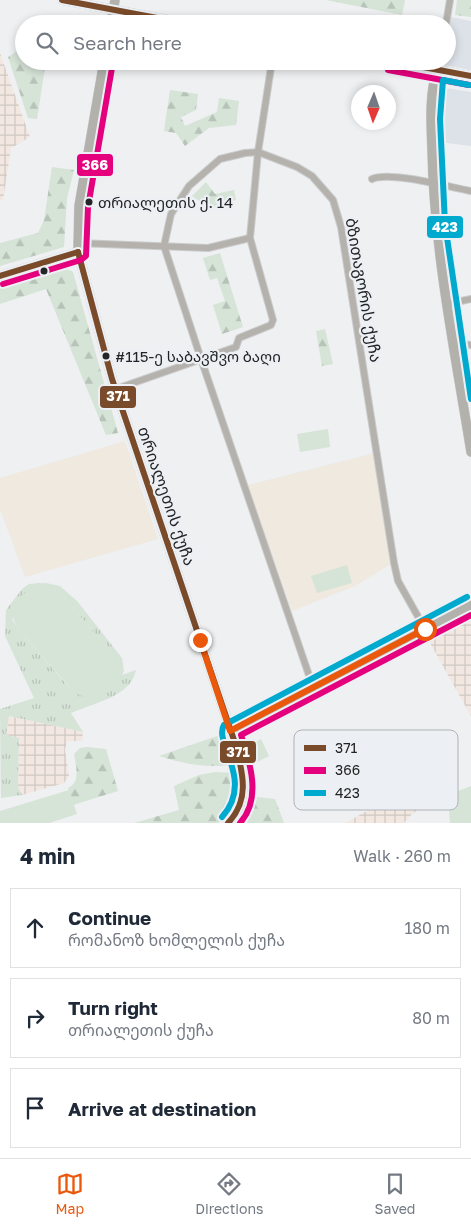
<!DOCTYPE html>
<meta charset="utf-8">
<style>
body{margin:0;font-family:"Golos Text","Noto Sans Georgian",sans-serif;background:#f2f2f3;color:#1f2937}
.compass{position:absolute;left:351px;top:85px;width:45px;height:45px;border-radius:50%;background:#fff;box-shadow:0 2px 8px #0003;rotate:182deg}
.stop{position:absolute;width:15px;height:15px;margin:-11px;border:4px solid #ea580c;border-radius:50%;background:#fff}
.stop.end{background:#ea580c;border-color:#fff;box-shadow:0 1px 5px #0008}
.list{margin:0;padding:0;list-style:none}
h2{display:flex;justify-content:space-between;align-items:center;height:65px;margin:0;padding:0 20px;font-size:21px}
h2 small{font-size:16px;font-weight:400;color:#747a83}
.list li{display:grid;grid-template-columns:32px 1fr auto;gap:15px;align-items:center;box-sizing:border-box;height:80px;margin:0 10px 10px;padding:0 10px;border:1px solid #e0e1e3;border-radius:0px}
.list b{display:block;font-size:19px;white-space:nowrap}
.list p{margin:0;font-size:16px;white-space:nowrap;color:#747a83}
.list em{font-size:16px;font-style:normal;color:#747a83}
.icon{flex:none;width:28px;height:28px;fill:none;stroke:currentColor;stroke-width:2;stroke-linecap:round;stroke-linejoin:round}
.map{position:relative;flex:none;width:471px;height:823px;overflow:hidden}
.search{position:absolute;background:#fff;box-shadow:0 2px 8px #0003;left:15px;right:15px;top:15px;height:55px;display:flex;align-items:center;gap:12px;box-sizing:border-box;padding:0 18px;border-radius:28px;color:#747a83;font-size:19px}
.sheet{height:335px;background:#fff}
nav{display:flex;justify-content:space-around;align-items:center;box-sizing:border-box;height:70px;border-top:1px solid #e0e1e3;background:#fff;font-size:14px;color:#747a83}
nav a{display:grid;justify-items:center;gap:2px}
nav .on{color:#ea580c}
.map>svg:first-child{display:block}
.built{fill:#dce2e8}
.industrial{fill:url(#industrial-grid)}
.education{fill:#efe9df}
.grass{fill:url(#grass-tufts);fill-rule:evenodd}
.forest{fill:url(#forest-firs)}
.green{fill:#d6e3d7}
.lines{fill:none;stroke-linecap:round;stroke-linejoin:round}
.street-casing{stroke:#cacbcc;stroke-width:8}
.secondary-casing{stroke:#cacbcc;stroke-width:10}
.street{stroke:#b5b2ad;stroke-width:6}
.secondary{stroke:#b3b1ac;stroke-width:9}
.bus-1-casing{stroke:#ecf0f4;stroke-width:10}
.bus-2-casing{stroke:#ecf0f4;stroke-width:10}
.bus-3-casing{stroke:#ecf0f4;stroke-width:10}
.bus-1{stroke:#7a4b2a;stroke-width:6}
.bus-2{stroke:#e5007d;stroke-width:6}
.bus-3{stroke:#00a9ce;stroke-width:6}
.route{stroke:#ea580c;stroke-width:6}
.bus-dot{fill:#222425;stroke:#ecf0f4;stroke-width:2}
.labels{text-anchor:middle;stroke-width:4.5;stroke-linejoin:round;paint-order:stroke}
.bus-label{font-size:15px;fill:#222425;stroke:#ecf0f4;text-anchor:start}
.street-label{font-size:16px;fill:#222425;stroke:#ecf0f4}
.key{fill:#ecf0f4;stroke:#afb3b6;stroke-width:1}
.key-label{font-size:14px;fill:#222425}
.line-badge{stroke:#ecf0f4;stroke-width:2}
.badge-label{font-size:14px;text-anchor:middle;font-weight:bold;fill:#fff}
</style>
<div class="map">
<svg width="471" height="823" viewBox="0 0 471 823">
<defs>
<pattern id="industrial-grid" width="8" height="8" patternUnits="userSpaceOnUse" patternTransform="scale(1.25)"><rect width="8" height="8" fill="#f2e8e1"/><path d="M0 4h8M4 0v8" fill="none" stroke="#cfc7c1"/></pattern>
<pattern id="grass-tufts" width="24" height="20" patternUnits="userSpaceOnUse" patternTransform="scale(1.25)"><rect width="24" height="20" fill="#d6e3d7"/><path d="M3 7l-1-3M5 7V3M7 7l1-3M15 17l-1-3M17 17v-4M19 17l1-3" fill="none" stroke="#b7c3b8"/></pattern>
<pattern id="forest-firs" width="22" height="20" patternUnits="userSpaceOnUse" patternTransform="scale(1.25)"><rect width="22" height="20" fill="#d6e3d7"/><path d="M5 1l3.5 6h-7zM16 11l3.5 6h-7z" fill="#b7c3b8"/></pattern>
</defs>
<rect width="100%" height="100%" fill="#eef0f2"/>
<g class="built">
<polygon points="451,17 471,21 471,70 444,65 443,61 447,61 447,37"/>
<polygon points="445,88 471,92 471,146 439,142"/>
</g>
<g class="industrial">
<polygon points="0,53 30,137 11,148 3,200 0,200"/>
<polygon points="471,611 471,716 426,636"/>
<polygon points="9,716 83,732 82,741 67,741 65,750 69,776 64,783 22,795 18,787 19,738 6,735"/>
<polygon points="442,770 447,792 412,814 404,823 345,823"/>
</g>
<g class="education">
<polygon points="125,441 158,539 25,577 0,509 0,478"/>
<polygon points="375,453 390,565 355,586 292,611 248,485"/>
</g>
<path class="grass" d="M46 583 60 586 77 601 122 658 124 671 122 675 136 670C131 697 93 703 71 713L83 732 9 716 6 735 19 738 18 787 22 795 1 798 0 709 34 698 5 636 6 610 22 589 29 584ZM59 592 116 658 68 686 18 629 12 619Z"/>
<g class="forest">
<polygon points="326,0 405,0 402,15"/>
<polygon points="457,0 471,0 471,17 455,15"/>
<polygon points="17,51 24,53 24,61 46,61 37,119 28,118 8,57"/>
<polygon points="170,90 198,94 196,110 181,117 185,126 217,112 219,98 239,101 236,125 209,128 185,146 176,133 164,131"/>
<polygon points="52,167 74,170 67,198 64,247 0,266 0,243 38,233 44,220"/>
<polygon points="206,182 215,194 234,190 236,200 209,208 192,196"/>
<polygon points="220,253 243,327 222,334 213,305 225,301 217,278 210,280 203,258"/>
<polygon points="63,267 73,272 118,433 106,435 46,289 0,304 0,288"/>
<polygon points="325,329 333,364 322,366 316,331"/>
<path d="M223 734 233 765C206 768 184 764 159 756Z"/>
<path d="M87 747 106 749 118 791 73 805 68 788C81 782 76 767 74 754L80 748Z"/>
<path d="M215 772 235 773C240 792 236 812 218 823H134L179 810 174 786 199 775Z"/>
<polygon points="257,797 275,799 284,823 243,823 253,810"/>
</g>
<g class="green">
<polygon points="328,429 330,447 300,452 297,434"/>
<polygon points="347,565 352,583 317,593 311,576"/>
<path d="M48 586 59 592 116 658C126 687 100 708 74 692L18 629C3 604 23 588 48 586Z"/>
<polygon points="261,739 269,756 257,762 249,746"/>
<polygon points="471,786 471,823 450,823 448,795"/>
<polygon points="69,790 77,814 49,823 0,823 0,811"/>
</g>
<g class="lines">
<g class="street-casing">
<g id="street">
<polyline points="446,24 450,0"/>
<path d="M372 179C390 171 449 187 471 191"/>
<polyline points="77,243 208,248 250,238"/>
<polyline points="447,304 471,299"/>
<polyline points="453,343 471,345"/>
<polyline points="116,389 236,347 239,338 271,325 273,320 250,238 258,152 272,61"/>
<polyline points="313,687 201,359 164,246 171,214 189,186 220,159 245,153 258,152 297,167 312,176 333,200 341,227 394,563 398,581 425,629"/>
</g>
</g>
<g class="secondary-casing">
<g id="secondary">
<polyline points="62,0 190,24"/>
<polyline points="111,24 115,0"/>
<path d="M104 61 79 206 78 252 112 379 236 746C242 772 253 803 228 823"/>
<polyline points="390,61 471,76"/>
<path d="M437 70C429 95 431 123 432 149 434 251 455 352 471 452"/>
<polyline points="0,276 78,252"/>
<polyline points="230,731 471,605"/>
</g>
</g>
<use href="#street" class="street"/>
<use href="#secondary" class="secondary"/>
<g class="bus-1-casing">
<g id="bus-1">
<polyline points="62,0 189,24"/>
<polyline points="391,61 471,76"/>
<path d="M78 252 112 379 236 746C243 774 250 800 228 823"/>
<polyline points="0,276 78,252"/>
</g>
</g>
<g class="bus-2-casing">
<g id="bus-2">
<polyline points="388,70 469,85"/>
<polyline points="3,284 81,260 86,256 88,207 113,62"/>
<path d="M240 823C262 799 250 762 241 735L471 615"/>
</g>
</g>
<g class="bus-3-casing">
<g id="bus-3">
<polyline points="469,85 443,80 440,119 445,224 471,399"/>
<path d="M222 817C255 780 213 742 224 725L467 597"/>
</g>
</g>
<use href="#bus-1" class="bus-1"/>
<use href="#bus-2" class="bus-2"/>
<use href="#bus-3" class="bus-3"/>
</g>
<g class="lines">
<polyline class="route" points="200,640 230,731 425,629"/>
</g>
<g class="bus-dot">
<circle cx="89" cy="202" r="4.5"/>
<circle cx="44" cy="271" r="4.5"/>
<circle cx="106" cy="356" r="4.5"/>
</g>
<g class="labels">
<g class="bus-label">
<text x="98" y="208">თრიალეთის ქ. 14</text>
<text x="115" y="362">#115-ე საბავშვო ბაღი</text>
</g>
<g class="street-label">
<text transform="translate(364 290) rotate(80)" y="6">ბზითაგორის ქუჩა</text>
<text transform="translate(167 496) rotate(71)" y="6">თრიალეთის ქუჩა</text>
</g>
</g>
<rect x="294" y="730" width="164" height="80" rx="8" class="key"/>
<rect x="304" y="745" width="22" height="6" fill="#7a4b2a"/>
<rect x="304" y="767" width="22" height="7" fill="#e5007d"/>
<rect x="304" y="790" width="22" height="6" fill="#00a9ce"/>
<g class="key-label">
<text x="335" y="753">371</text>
<text x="335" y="775">366</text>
<text x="335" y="798">423</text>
</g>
<g class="line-badge">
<rect x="76" y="153" width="38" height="24" rx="5" fill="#e5007d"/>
<rect x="426" y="215" width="38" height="24" rx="5" fill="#00a9ce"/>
<rect x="99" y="385" width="38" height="24" rx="5" fill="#7a4b2a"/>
<rect x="219" y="740" width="38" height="24" rx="5" fill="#7a4b2a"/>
</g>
<g class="badge-label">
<text x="95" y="170">366</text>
<text x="445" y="232">423</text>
<text x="118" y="401">371</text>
<text x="238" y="757">371</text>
</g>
</svg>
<svg class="compass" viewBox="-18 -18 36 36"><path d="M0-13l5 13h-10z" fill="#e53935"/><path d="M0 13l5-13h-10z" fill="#747a83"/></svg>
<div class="stop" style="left:425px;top:629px"></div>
<div class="stop end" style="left:200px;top:640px"></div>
<div class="search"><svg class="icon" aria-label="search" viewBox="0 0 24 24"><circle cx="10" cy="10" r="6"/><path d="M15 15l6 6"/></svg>Search here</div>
</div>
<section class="sheet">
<h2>4 min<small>Walk · 260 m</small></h2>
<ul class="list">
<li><svg class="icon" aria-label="ahead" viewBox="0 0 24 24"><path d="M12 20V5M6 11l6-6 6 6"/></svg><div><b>Continue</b><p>რომანოზ ხომლელის ქუჩა</p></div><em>180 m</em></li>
<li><svg class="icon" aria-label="right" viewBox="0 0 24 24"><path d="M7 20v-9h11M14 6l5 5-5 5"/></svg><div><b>Turn right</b><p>თრიალეთის ქუჩა</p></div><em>80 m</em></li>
<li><svg class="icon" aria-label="arrive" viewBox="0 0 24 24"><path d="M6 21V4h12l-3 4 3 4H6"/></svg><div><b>Arrive at destination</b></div></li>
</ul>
</section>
<nav>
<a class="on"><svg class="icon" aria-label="map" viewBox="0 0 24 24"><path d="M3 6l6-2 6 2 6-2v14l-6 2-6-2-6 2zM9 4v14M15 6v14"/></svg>Map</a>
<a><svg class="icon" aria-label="directions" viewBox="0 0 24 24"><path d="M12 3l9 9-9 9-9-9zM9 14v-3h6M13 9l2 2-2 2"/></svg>Directions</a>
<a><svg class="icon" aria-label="saved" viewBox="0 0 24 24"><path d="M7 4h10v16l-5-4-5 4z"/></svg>Saved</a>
</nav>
